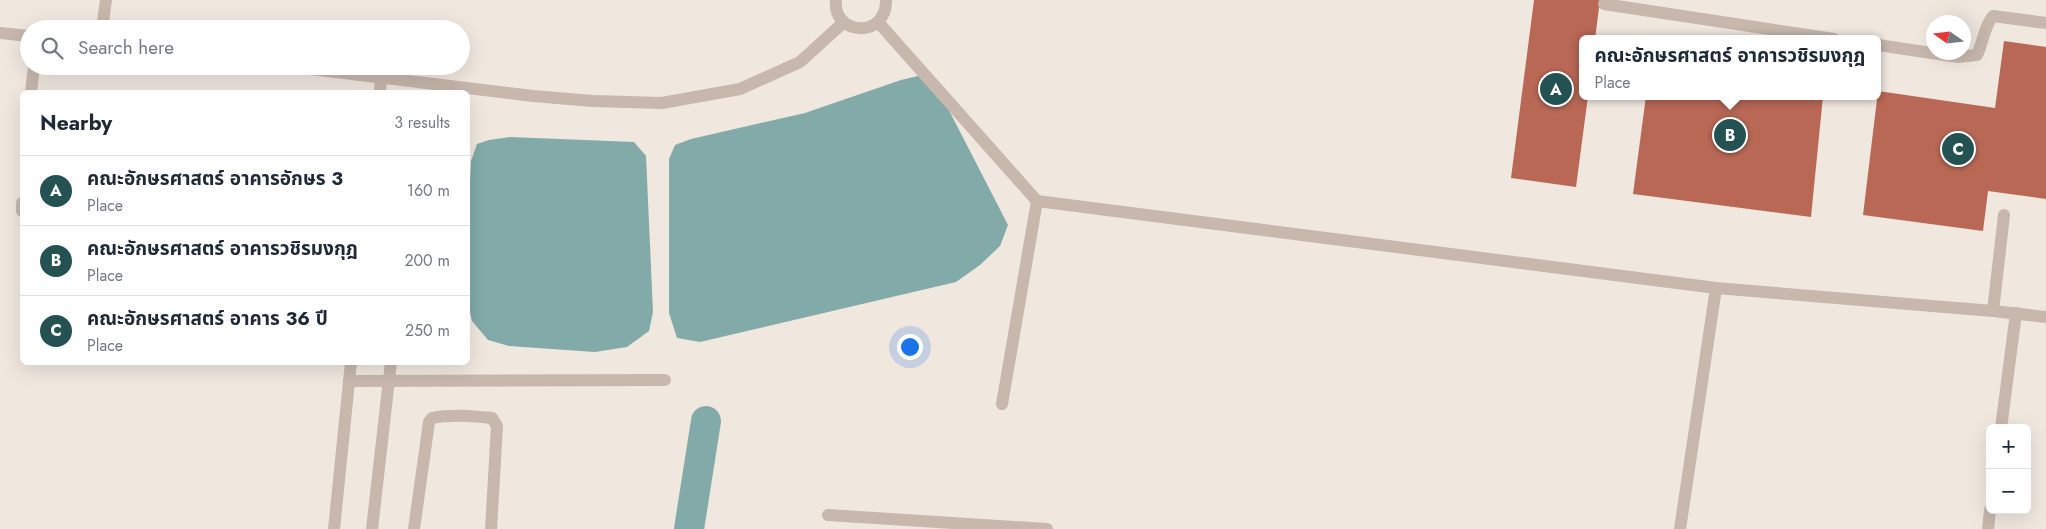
<!DOCTYPE html>
<meta charset="utf-8">
<style>
body{margin:0;font-family:Jost,"Noto Sans Thai",sans-serif;background:#f6f6f7;color:#1f2937}
.controls{position:absolute;right:15px;bottom:15px;display:grid;overflow:hidden;border-radius:8px;box-shadow:0 5px 20px #0002}
.controls button{width:45px;height:45px;display:grid;place-items:center;padding:0;border:0;border-bottom:1px solid #e0e1e3;background:#fff;color:#1f2937;font:25px sans-serif}
.compass{position:absolute;left:1926px;top:15px;width:45px;height:45px;border-radius:50%;background:#fff;box-shadow:0 5px 20px #0002;rotate:284deg}
.you{position:absolute;left:909px;top:346px;width:18px;height:18px;margin:-12px;border:4px solid #fff;border-radius:50%;background:#1a73e8;box-shadow:0 0 0 8px #1a73e833}
.badge{display:grid;place-items:center;width:32px;height:32px;border-radius:50%;background:#245253;color:#fff;font-size:16px;font-weight:700}
.pin{position:absolute;translate:-50% -50%;border:2px solid #fff;box-shadow:0 1px 5px #0006}
.popup{position:absolute;left:1579px;top:35px;width:302px;height:65px;box-sizing:border-box;display:grid;place-content:center;border-radius:8px;background:#fff;filter:drop-shadow(0 1px 4px #0005);font-size:16px;white-space:nowrap;color:#747a83}
.popup b{font-size:19px;color:#1f2937}
.popup::after{content:'';position:absolute;left:50%;top:100%;margin-left:-10px;border:10px solid transparent;border-top-color:#fff}
.list{margin:0;padding:0;list-style:none}
h2{display:flex;justify-content:space-between;align-items:center;height:65px;margin:0;padding:0 20px;font-size:21px}
h2 small{font-size:16px;font-weight:400;color:#747a83}
.list li{display:grid;grid-template-columns:32px 1fr auto;gap:15px;align-items:center;box-sizing:border-box;height:70px;padding:0 20px;border-top:1px solid #e0e1e3}
.list b{display:block;font-size:19px;white-space:nowrap}
.list p{margin:0;font-size:16px;white-space:nowrap;color:#747a83}
.list em{font-size:16px;font-style:normal;color:#747a83}
.icon{flex:none;width:28px;height:28px;fill:none;stroke:currentColor;stroke-width:2;stroke-linecap:round;stroke-linejoin:round}
.map{position:relative;flex:none;width:2046px;height:529px;overflow:hidden}
.search{position:absolute;background:#fff;box-shadow:0 5px 20px #0002;left:20px;top:20px;width:450px;height:55px;display:flex;align-items:center;gap:12px;box-sizing:border-box;padding:0 18px;border-radius:28px;color:#747a83;font-size:19px}
.panel{position:absolute;background:#fff;box-shadow:0 5px 20px #0002;left:20px;top:90px;width:450px;height:275px;border-radius:8px}
.map>svg:first-child{display:block}
.water{fill:#81aaa9}
.lines{fill:none;stroke-linecap:round;stroke-linejoin:round}
.canal{stroke:#81aaa9;stroke-width:30}
.building{fill:#b86855}
.minor{stroke:#c7b7ac;stroke-width:12}
</style>
<div class="map">
<svg width="2046" height="529" viewBox="0 0 2046 529">
<rect width="100%" height="100%" fill="#f0e7df"/>
<g class="water">
<polygon points="922,75 937,87 1008,225 1000,246 980,265 956,282 700,342 677,338 669,313 669,159 675,145 691,139 805,113 901,80"/>
<polygon points="510,137 634,142 646,156 653,312 649,331 627,347 595,352 509,346 488,340 472,321 468,304 468,224 471,161 477,144 489,140"/>
</g>
<g class="lines">
<polyline class="canal" points="689,529 706,421"/>
</g>
<g class="building">
<polygon points="1534,0 1600,0 1595,39 1582,39 1582,96 1588,96 1576,187 1511,178"/>
<polygon points="2004,41 2046,47 2046,199 1988,191 1983,231 1863,215 1878,91 1995,108"/>
<polygon points="1646,96 1823,96 1811,217 1633,194"/>
</g>
<g class="lines">
<g class="minor">
<path d="M836 0C832 36 887 39 886 0"/>
<polyline points="1604,4 1834,39"/>
<polyline points="878,22 1037,201"/>
<polyline points="102,29 106,0"/>
<polyline points="0,33 29,36"/>
<path d="M1878 45 1958 57 1977 55C1983 43 1984 26 1993 16L2046 23"/>
<polyline points="286,66 533,96 593,101 662,103 740,89 800,62 844,22"/>
<polyline points="31,92 34,66"/>
<polyline points="380,92 381,78"/>
<polyline points="22,203 22,211"/>
<polyline points="1993,311 2004,215"/>
<polyline points="349,381 665,380"/>
<polyline points="1002,404 1037,201 1716,288 1993,311 2046,317"/>
<polyline points="2001,428 2016,313"/>
<polyline points="828,515 1047,529"/>
<polyline points="334,529 351,362"/>
<polyline points="372,529 391,362"/>
<path d="M414 529 429 422 432 418C451 414 472 416 492 418L497 426 491 529"/>
<polyline points="1680,529 1716,288"/>
<polyline points="1988,529 1990,510"/>
</g>
</g>
</svg>
<div class="controls">
<button>+</button>
<button>−</button>
</div>
<svg class="compass" viewBox="-18 -18 36 36"><path d="M0-13l5 13h-10z" fill="#e53935"/><path d="M0 13l5-13h-10z" fill="#747a83"/></svg>
<div class="you"></div>
<div class="pin badge" style="left:1556px;top:89px">A</div>
<div class="pin badge" style="left:1730px;top:135px">B</div>
<div class="popup"><b>คณะอักษรศาสตร์ อาคารวชิรมงกุฎ</b>Place</div>
<div class="pin badge" style="left:1958px;top:149px">C</div>
<div class="search"><svg class="icon" aria-label="search" viewBox="0 0 24 24"><circle cx="10" cy="10" r="6"/><path d="M15 15l6 6"/></svg>Search here</div>
<section class="panel">
<h2>Nearby<small>3 results</small></h2>
<ul class="list">
<li><span class="badge">A</span><div><b>คณะอักษรศาสตร์ อาคารอักษร 3</b><p>Place</p></div><em>160 m</em></li>
<li><span class="badge">B</span><div><b>คณะอักษรศาสตร์ อาคารวชิรมงกุฎ</b><p>Place</p></div><em>200 m</em></li>
<li><span class="badge">C</span><div><b>คณะอักษรศาสตร์ อาคาร 36 ปี</b><p>Place</p></div><em>250 m</em></li>
</ul>
</section>
</div>
